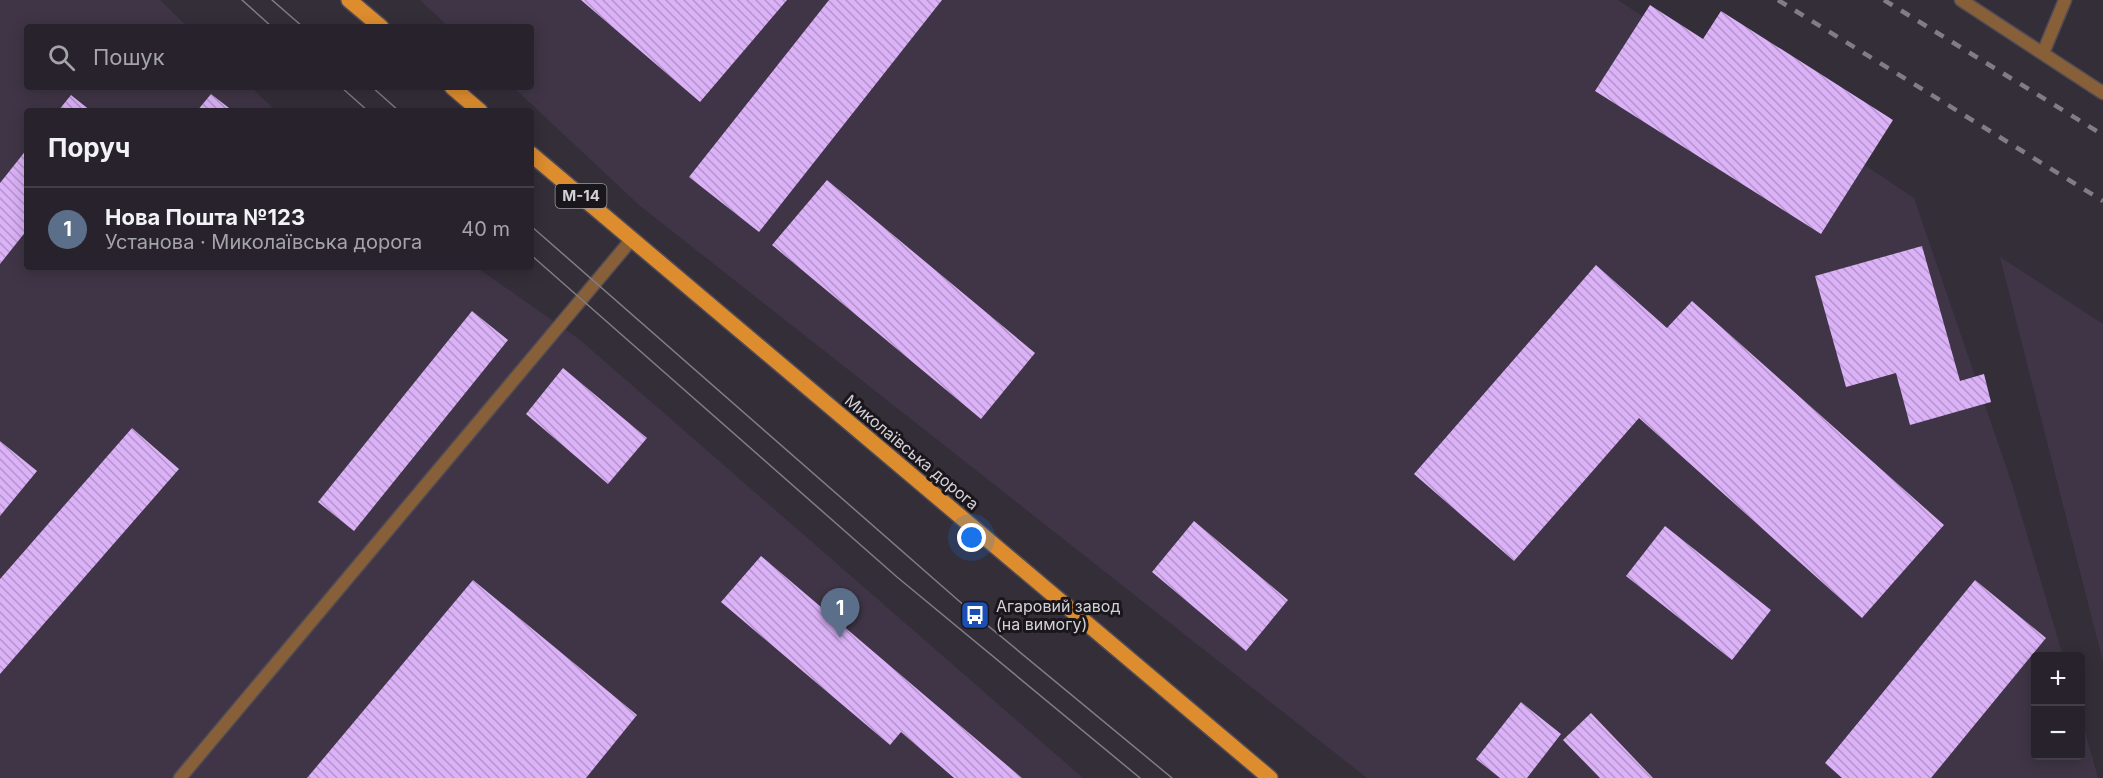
<!DOCTYPE html>
<html lang="uk">
<meta charset="utf-8">
<style>
body{margin:0;font-family:Inter,sans-serif;background:#332f37;color:#f1f3f6}
.controls{position:absolute;right:18px;bottom:18px;display:grid;overflow:hidden;border-radius:6px;box-shadow:0 3px 15px #0003}
.controls button{width:54px;height:54px;display:grid;place-items:center;padding:0;border:0;border-bottom:2px solid #433f47;background:#27222b;color:#f1f3f6;font:30px sans-serif}
.you{position:absolute;left:972px;top:538px;width:21px;height:21px;margin:-15px;border:4px solid #fff;border-radius:50%;background:#1a73e8;box-shadow:0 0 0 9px #1a73e833}
.badge{display:grid;place-items:center;width:39px;height:39px;border-radius:50%;background:#b45309;color:#fff;font-size:20px;font-weight:700}
.pin{position:absolute;translate:-50% -50px;filter:drop-shadow(0 2px 3px #0008)}
.pin::after{content:'';position:absolute;top:32px;width:21px;height:18px;background:inherit;clip-path:polygon(0 0,100% 0,50% 100%)}
.list{margin:0;padding:0;list-style:none}
h2{display:flex;justify-content:space-between;align-items:center;height:78px;margin:0;padding:0 24px;font-size:26px}
h2 small{font-size:20px;font-weight:400;color:#a4a4a9}
.list li{display:grid;grid-template-columns:39px 1fr auto;gap:18px;align-items:center;box-sizing:border-box;height:84px;padding:0 24px;border-top:2px solid #433f47}
.list b{display:block;font-size:22px;white-space:nowrap}
.list p{margin:0;font-size:20px;white-space:nowrap;color:#a4a4a9}
.list em{font-size:20px;font-style:normal;color:#a4a4a9}
.icon{flex:none;width:33px;height:33px;fill:none;stroke:currentColor;stroke-width:2;stroke-linecap:round;stroke-linejoin:round}
.map{position:relative;flex:none;width:2103px;height:778px;overflow:hidden}
.search{position:absolute;background:#27222b;box-shadow:0 3px 15px #0003;left:24px;top:24px;width:510px;height:66px;display:flex;align-items:center;gap:15px;box-sizing:border-box;padding:0 21px;border-radius:6px;color:#a4a4a9;font-size:22px}
.panel{position:absolute;background:#27222b;box-shadow:0 3px 15px #0003;left:24px;top:108px;width:510px;height:162px;border-radius:6px}
.map>svg:first-child{display:block}
.built{fill:#3f3546}
.building{fill:url(#building-back-hatch)}
.lines{fill:none;stroke-linecap:round;stroke-linejoin:round}
.service-casing{stroke:#514b55;stroke-width:15}
.minor-casing{stroke:#514b55;stroke-width:15}
.tertiary-casing{stroke:#514b55;stroke-width:15}
.primary-casing{stroke:#514b55;stroke-width:18}
.service{stroke:#876039;stroke-width:12}
.minor{stroke:#876039;stroke-width:12}
.tertiary{stroke:#876039;stroke-width:12}
.primary{stroke:#dd8c2e;stroke-width:15}
.tram{stroke:#817c85;stroke-width:1.5}
.rail{stroke:#817c85;stroke-width:4.5;stroke-dasharray:10 10;stroke-linecap:butt}
.labels{text-anchor:middle;stroke-width:6;stroke-linejoin:round;paint-order:stroke}
.shield{fill:#1a171c;stroke:#9c989f;stroke-width:1.5}
.shield-label{font-size:15px;font-weight:bold;fill:#d4d0d7}
.street-label{font-size:16px;fill:#d4d0d7;stroke:#1a171c}
.poi-label{font-size:16px;fill:#d4d0d7;stroke:#1a171c;text-anchor:start}
</style>
<div class="map">
<svg width="2103" height="778" viewBox="0 0 2103 778">
<defs>
<pattern id="building-back-hatch" width="6" height="6" patternUnits="userSpaceOnUse" patternTransform="scale(1.5)"><rect width="6" height="6" fill="#dbb1f8"/><path d="M-1 5l2 2M0 0l6 6M5-1l2 2" fill="none" stroke="#b494ca"/></pattern>
</defs>
<rect width="100%" height="100%" fill="#342e39"/>
<g class="built">
<polygon points="0,0 160,0 188,27 27,27 27,87 251,87 276,111 27,111 27,267 476,267 579,339 1083,778 0,778"/>
<polygon points="420,0 1618,0 1914,198 2012,484 2063,656 2036,656 2036,756 2080,756 2081,717 2098,778 1367,778 639,205 513,87 531,87 531,27 449,27"/>
<polygon points="2000,257 2103,324 2103,662"/>
</g>
<g class="building">
<polygon points="581,0 787,0 700,102"/>
<polygon points="829,0 942,0 759,232 689,177"/>
<polygon points="1650,5 1703,39 1721,11 1893,120 1821,234 1595,91"/>
<polygon points="211,94 233,111 197,111"/>
<polygon points="71,95 91,111 58,111"/>
<polygon points="27,149 27,230 0,264 0,183"/>
<polygon points="827,180 1035,353 981,419 772,245"/>
<polygon points="1922,246 1960,381 1984,374 1991,402 1910,425 1896,373 1846,387 1815,276"/>
<polygon points="1596,265 1667,328 1692,301 1944,525 1862,618 1639,418 1514,561 1414,474"/>
<polygon points="472,311 508,340 354,531 318,502"/>
<polygon points="563,368 647,438 608,484 526,414"/>
<polygon points="132,428 179,469 0,674 0,579"/>
<polygon points="0,441 37,471 0,516"/>
<polygon points="1194,521 1288,600 1246,651 1152,572"/>
<polygon points="1665,526 1771,610 1732,660 1626,576"/>
<polygon points="761,556 929,699 1022,778 954,778 901,732 890,745 721,602"/>
<polygon points="473,580 637,715 586,778 307,778"/>
<polygon points="1975,580 2046,638 1931,778 1842,778 1825,763"/>
<polygon points="1521,702 1561,734 1527,778 1500,778 1476,759"/>
<polygon points="1591,713 1653,778 1600,778 1563,740"/>
</g>
<g class="lines">
<g class="service-casing">
<polyline id="service" points="180,778 632,239"/>
</g>
<g class="minor-casing">
<polyline id="minor" points="1961,0 2103,93"/>
</g>
<g class="tertiary-casing">
<polyline id="tertiary" points="2043,53 2065,0"/>
</g>
<g class="primary-casing">
<g id="primary">
<polyline points="349,0 381,27"/>
<polyline points="452,87 480,111"/>
<polyline points="531,154 1270,778"/>
</g>
</g>
<use href="#service" class="service"/>
<use href="#minor" class="minor"/>
<use href="#tertiary" class="tertiary"/>
<use href="#primary" class="primary"/>
<g class="tram">
<polyline points="242,0 272,27"/>
<polyline points="272,0 303,27"/>
<polyline points="341,87 368,111"/>
<polyline points="372,87 399,111"/>
<polyline points="531,226 975,615 1172,778"/>
<polyline points="531,255 897,577 1140,778"/>
</g>
<g class="rail">
<polyline points="1778,0 2103,201"/>
<polyline points="1884,0 2103,135"/>
</g>
</g>
<defs>
<g id="bus-square" transform="scale(1.5)"><rect x="-9" y="-9" width="18" height="18" rx="4" fill="#1a4fb4" stroke="#1a171c"/><path d="M-5-6H5V4H4V6H2V4H-2V6H-4V4H-5ZM-3.5-4V0h7V-4ZM-3.5 1.2v1.5H-2V1.2ZM2 1.2v1.5H3.5V1.2Z" fill="#fff"/></g>
</defs>
<g fill-rule="evenodd">
<use href="#bus-square" x="975" y="615"/>
</g>
<g class="labels">
<rect class="shield" x="555.5" y="184" width="51" height="24" rx="4.5"/>
<g class="shield-label">
<text x="581" y="201">М-14</text>
</g>
<g class="street-label">
<text transform="translate(912 452) rotate(40)" y="6">Миколаївська дорога</text>
</g>
<g class="poi-label">
<text x="996" y="612">Агаровий завод<tspan x="996" dy="18">(на вимогу)</tspan></text>
</g>
</g>
</svg>
<div class="controls">
<button>+</button>
<button>−</button>
</div>
<div class="you"></div>
<div class="pin badge" style="left:840px;top:638px;background:#5c6f8a">1</div>
<div class="search"><svg class="icon" aria-label="search" viewBox="0 0 24 24"><circle cx="10" cy="10" r="6"/><path d="M15 15l6 6"/></svg>Пошук</div>
<section class="panel">
<h2>Поруч<small></small></h2>
<ul class="list">
<li><span class="badge" style="background:#5c6f8a">1</span><div><b>Нова Пошта №123</b><p>Установа · Миколаївська дорога</p></div><em>40 m</em></li>
</ul>
</section>
</div>
